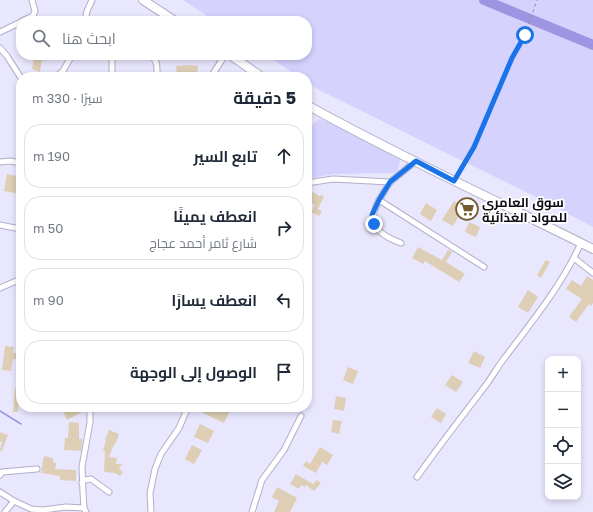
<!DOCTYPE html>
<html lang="ar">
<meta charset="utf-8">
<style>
body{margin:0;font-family:"Golos Text",Cairo,sans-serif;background:#f6f6f7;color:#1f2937;direction:rtl}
.controls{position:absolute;right:12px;bottom:12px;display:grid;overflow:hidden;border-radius:8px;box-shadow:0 2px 6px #0003}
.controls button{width:36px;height:36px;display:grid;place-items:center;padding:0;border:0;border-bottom:1px solid #e0e1e3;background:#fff;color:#1f2937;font:20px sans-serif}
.stop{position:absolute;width:12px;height:12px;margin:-9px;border:3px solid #1a73e8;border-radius:50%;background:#fff}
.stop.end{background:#1a73e8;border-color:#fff;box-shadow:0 1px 4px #0008}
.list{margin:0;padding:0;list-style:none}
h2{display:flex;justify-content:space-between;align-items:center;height:52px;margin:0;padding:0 16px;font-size:17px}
h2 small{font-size:13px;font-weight:400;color:#747a83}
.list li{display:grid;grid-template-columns:26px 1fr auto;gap:12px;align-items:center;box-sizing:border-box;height:64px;margin:0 8px 8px;padding:0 8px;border:1px solid #e0e1e3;border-radius:16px}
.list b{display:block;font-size:15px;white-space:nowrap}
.list p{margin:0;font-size:13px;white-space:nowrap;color:#747a83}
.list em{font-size:13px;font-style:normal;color:#747a83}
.icon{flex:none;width:22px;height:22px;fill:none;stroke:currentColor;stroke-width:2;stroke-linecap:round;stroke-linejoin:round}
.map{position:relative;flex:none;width:593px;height:512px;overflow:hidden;direction:ltr}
.search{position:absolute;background:#fff;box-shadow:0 2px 6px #0003;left:16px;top:16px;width:296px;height:44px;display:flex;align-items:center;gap:10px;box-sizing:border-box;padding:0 14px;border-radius:16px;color:#747a83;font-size:15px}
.panel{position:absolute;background:#fff;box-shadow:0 2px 6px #0003;left:16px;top:72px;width:296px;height:340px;border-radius:16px;direction:rtl}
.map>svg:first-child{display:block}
.green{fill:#d5d2fe}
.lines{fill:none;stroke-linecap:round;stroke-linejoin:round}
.stream{stroke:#9d95e2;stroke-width:1.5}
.river{stroke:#9d95e2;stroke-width:10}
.building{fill:#ddceb5}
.minor-casing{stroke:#b0afca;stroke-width:7}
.primary-casing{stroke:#b0afca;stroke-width:10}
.path{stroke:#8c8b9c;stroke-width:1;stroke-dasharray:3 3;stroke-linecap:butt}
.minor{stroke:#fff;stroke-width:5}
.primary{stroke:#fff;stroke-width:8}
.route{stroke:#1a73e8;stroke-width:5}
.labels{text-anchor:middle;stroke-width:3.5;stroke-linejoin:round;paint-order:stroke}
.poi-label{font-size:13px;font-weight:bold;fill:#0f0e17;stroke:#fff;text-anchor:start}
</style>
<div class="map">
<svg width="593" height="512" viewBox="0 0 593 512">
<rect width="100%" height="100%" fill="#e8e7fe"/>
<g class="green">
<polygon points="183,0 593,0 593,227 540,199 319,90 307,82 307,77 299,77 266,55 307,55 307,21 215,21"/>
<polygon points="319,119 364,136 401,157 397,173 333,174 307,179 307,130"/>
</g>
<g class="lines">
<polyline class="stream" points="0,411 21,424"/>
<polyline class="river" points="484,0 593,45"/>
</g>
<g class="building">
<polygon points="35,55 48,56 46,61 42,60 40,72 32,69"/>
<polygon points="190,65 198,66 197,77 189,77 189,74 177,74 176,66"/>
<polygon points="7,174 21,177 20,194 4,191"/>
<polygon points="312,192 320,196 321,195 324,196 318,209 322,211 319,216 311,212 315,205 307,201"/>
<polygon points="454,201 470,210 466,218 460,214 453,226 442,220"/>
<polygon points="426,203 437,210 431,221 420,214"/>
<polygon points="469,222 480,227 476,237 465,232"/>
<polygon points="418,247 442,260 448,250 452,252 446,262 465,274 459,282 425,261 423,264 412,258"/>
<polygon points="546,260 550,262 541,278 537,275"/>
<polygon points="587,276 593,280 593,303 591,306 589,304 576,322 569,317 582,299 566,289 572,280 581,286"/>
<polygon points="528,290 538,297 528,313 518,307"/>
<polygon points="5,346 14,347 13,353 20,353 19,360 13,359 11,371 2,370"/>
<polygon points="474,351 485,357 480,368 468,363"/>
<polygon points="348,367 358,371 353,384 343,380"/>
<polygon points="452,375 463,382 456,392 445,385"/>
<polygon points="15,388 20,389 18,412 13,412"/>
<polygon points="336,396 346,398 344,411 334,409"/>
<polygon points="61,407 79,407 82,412 67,420"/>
<polygon points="206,407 224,407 230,411 224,423 203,413"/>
<polygon points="437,408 446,414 441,423 431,417"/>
<polygon points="333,420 342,421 339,434 331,432"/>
<polygon points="69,422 79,423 79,439 82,439 81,451 64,450 65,438 68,438"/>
<polygon points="200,424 214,431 208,443 194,437"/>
<polygon points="109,430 119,434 115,445 114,444 109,457 117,458 116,464 122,464 119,469 123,472 120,476 115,473 104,472 105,451 103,450 106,441 105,440"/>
<polygon points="0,432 8,435 2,451 0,451 2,442 0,441"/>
<polygon points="192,445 202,450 194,464 185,459"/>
<polygon points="320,447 333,455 327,465 322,462 316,473 303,466 306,461 310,464"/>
<polygon points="44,456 53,458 53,462 56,463 55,469 76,470 76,481 60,480 60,476 41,473"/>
<polygon points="296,474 313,484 317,480 321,483 314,491 306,485 305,487 301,485 299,489 290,484"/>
<polygon points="277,487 297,498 290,512 274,512 279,501 272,497"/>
</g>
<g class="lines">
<g class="minor-casing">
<g id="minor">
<polyline points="22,21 33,16 35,11 32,0"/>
<polyline points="85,21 87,11 92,0"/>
<polyline points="0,32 21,22"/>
<polyline points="0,48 7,56 21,78"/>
<polyline points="112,55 112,77"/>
<path d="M151 55C158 61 157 68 157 77"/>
<polyline points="56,77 63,71 72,55"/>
<polyline points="211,77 225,55"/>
<polyline points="0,162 10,161 21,163"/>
<path d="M390 182C372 211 360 228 401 243"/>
<polyline points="307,183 333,179 390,182 416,161"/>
<polyline points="379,200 484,267"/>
<polyline points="0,225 15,228 21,227"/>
<polyline points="574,258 593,273"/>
<polyline points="0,288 21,279"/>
<polyline points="0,475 2,472 37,469"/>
<path d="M417 477C439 446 463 415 486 385 492 377 497 368 503 360 531 323 562 285 581 243"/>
<polyline points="82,483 84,480 91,479 109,492"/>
<polyline points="0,492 14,501 31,509 43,510 66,507 84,508"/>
<polyline points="5,512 14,501"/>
<polyline points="86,512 84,508 83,493 82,467 90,422 90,407"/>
<polyline points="151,512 150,493 155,469 161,454 179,428 188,407"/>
<polyline points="252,512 262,480 284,450 301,416"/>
</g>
</g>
<g class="primary-casing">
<g id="primary">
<polyline points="143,0 175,21"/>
<polyline points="230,55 262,77"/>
<path d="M307 105C400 157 498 201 593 249"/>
</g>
</g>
<polyline class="path" points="457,175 474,147 512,58 525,35 537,0"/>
<use href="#minor" class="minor"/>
<use href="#primary" class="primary"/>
</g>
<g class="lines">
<polyline class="route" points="374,224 372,215 379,200 390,182 416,161 454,181 474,147 512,58 525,35"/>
</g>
<defs>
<g id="supermarket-ring" transform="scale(1.15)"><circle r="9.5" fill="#fff" stroke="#755b2d" stroke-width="1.5"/><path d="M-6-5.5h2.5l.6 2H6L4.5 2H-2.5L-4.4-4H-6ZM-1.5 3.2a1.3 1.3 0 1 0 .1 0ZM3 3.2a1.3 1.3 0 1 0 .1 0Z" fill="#755b2d"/></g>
</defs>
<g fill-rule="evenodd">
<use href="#supermarket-ring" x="467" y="209"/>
</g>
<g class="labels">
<g class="poi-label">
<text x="482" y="207">سوق العامري<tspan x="482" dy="15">للمواد الغذائية</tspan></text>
</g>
</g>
</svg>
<div class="controls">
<button>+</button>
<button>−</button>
<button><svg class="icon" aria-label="locate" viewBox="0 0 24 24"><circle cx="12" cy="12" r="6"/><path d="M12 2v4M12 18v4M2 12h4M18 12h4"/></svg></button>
<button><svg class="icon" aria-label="layers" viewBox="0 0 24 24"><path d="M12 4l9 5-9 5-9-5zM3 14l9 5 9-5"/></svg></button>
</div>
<div class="stop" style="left:525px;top:35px"></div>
<div class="stop end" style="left:374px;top:224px"></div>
<div class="search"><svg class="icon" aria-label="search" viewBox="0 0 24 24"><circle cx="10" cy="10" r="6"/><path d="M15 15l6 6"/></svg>ابحث هنا</div>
<section class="panel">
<h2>5 دقيقة<small>سيرًا · 330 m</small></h2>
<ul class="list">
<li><svg class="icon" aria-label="ahead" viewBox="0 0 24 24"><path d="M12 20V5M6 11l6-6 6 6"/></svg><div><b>تابع السير</b></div><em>190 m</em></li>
<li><svg class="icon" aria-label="right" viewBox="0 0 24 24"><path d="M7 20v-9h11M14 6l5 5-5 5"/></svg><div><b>انعطف يمينًا</b><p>شارع ثامر أحمد عجاج</p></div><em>50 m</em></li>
<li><svg class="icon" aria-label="left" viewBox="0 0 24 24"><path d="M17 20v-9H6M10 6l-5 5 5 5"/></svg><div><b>انعطف يسارًا</b></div><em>90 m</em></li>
<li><svg class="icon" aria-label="arrive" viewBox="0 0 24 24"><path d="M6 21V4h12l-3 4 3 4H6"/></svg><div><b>الوصول إلى الوجهة</b></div></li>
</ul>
</section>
</div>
